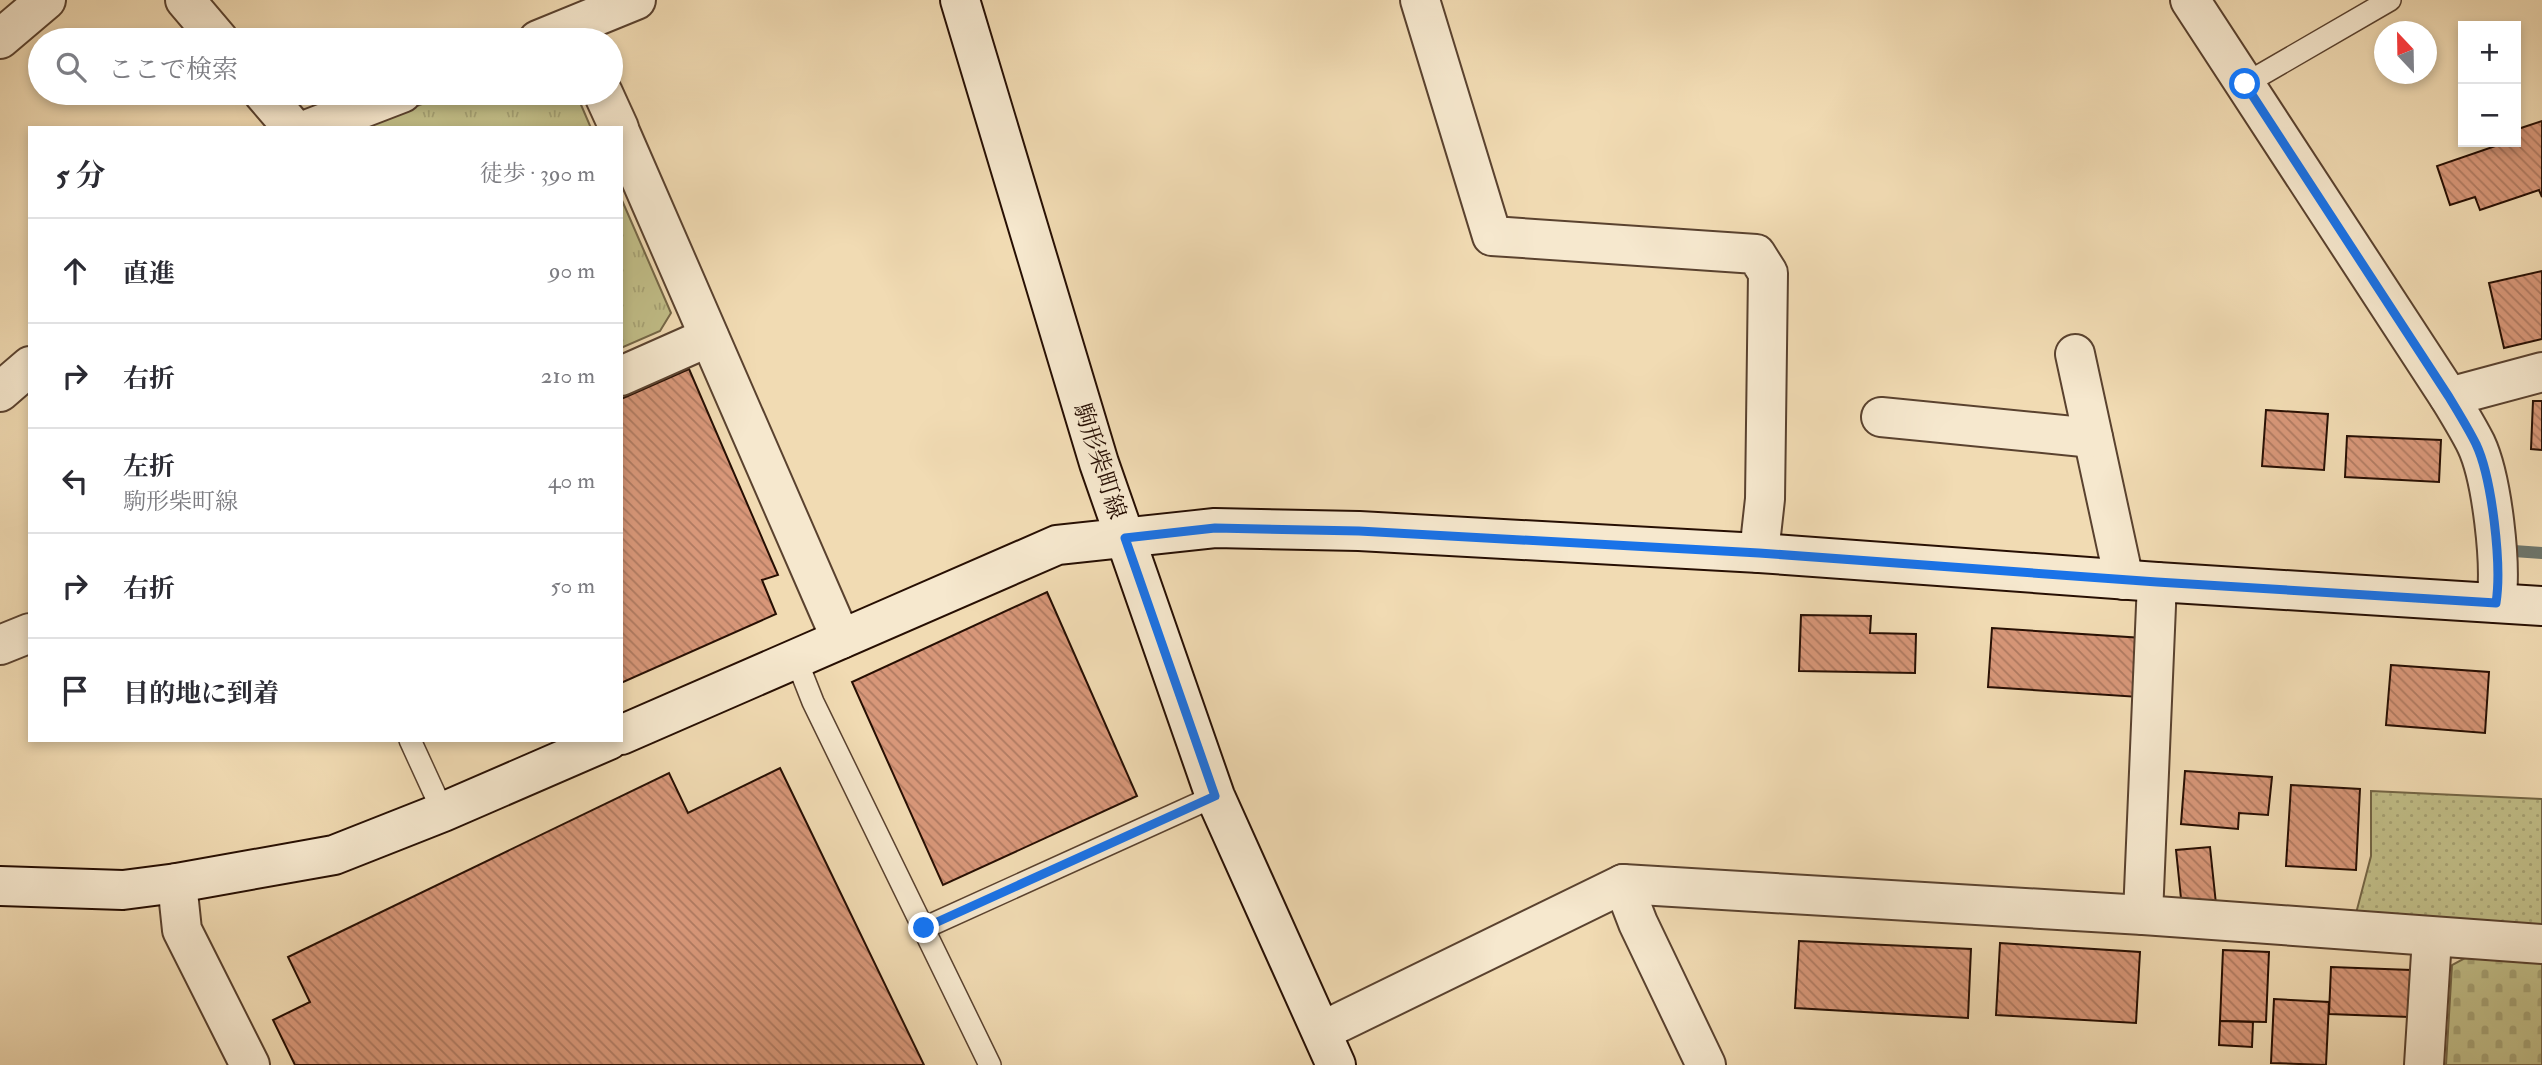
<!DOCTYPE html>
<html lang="ja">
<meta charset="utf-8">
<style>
body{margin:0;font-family:"IM FELL Double Pica","Noto Serif JP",serif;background:#f7f7f7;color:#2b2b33}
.controls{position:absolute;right:21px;top:21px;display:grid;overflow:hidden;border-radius:0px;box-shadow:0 4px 10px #0003}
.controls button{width:63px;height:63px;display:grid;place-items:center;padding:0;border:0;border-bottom:2px solid #e1e1e2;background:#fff;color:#2b2b33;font:35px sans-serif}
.compass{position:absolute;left:2374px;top:21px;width:63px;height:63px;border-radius:50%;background:#fff;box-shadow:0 4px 10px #0003;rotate:338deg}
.stop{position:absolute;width:21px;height:21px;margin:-16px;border:5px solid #1a73e8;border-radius:50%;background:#fff}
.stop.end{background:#1a73e8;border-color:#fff;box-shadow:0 2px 7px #0008}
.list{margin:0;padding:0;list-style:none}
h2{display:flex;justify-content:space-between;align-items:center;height:91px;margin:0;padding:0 28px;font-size:30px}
h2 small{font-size:23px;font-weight:400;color:#7c7c81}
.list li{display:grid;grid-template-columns:46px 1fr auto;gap:21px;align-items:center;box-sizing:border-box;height:105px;padding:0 28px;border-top:2px solid #e1e1e2}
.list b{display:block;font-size:26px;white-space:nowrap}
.list p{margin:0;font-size:23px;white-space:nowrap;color:#7c7c81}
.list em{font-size:23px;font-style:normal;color:#7c7c81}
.icon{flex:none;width:38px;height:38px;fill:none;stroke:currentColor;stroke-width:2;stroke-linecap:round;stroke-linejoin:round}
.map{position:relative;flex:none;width:2542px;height:1065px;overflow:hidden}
.search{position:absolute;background:#fff;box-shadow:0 4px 10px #0003;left:28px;top:28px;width:595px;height:77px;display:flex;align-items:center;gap:18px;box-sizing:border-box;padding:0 24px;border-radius:38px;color:#7c7c81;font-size:26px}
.panel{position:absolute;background:#fff;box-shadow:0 4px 10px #0003;left:28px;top:126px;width:595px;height:616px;border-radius:0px}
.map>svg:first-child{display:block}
.grass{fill:url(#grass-dots);stroke:#746646;stroke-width:2}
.cemetery{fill:url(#cemetery-stones);stroke:#746646;stroke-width:2}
.park{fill:url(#park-tufts);stroke:#746646;stroke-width:2}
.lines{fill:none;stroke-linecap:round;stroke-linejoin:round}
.stream{stroke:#6d766c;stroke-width:12}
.building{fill:url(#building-back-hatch);stroke:#270f03;stroke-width:2}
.lane-casing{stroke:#5a422f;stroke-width:24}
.street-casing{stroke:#5a422f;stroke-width:42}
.secondary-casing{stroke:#270f03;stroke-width:42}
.lane{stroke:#f6e8ce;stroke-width:21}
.street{stroke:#f6e8ce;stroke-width:38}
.secondary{stroke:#f6e8ce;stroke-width:38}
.route{stroke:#1a73e8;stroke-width:9}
.labels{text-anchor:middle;stroke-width:5;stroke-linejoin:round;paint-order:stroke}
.street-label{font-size:24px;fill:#270f03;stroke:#f6e8ce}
</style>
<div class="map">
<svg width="2542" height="1065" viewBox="0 0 2542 1065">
<defs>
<pattern id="grass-dots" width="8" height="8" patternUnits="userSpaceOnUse" patternTransform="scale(1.75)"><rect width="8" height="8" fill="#c1be88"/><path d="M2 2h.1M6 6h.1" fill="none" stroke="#a6a274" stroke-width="1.8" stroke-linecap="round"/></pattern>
<pattern id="cemetery-stones" width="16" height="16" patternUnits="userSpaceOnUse" patternTransform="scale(1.75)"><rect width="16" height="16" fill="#c1be88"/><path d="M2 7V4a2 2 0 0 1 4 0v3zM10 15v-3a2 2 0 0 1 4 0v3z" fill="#a6a274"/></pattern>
<pattern id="park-tufts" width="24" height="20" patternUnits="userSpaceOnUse" patternTransform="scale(1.75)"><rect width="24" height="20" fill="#c1be88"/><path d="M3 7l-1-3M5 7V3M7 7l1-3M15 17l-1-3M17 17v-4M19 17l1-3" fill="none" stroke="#a6a274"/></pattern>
<pattern id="building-back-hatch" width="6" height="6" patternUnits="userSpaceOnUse" patternTransform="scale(1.75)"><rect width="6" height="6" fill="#d89779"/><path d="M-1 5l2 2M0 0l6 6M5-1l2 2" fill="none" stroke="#af7a61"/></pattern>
</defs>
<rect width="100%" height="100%" fill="#f1dbb3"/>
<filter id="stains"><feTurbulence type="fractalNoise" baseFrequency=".00286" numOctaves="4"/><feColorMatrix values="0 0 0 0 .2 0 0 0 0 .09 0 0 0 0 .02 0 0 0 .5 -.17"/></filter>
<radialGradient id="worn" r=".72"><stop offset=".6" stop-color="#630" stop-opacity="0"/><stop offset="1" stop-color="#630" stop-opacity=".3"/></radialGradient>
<polygon class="grass" points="2371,791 2542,799 2542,932 2354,921 2371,856"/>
<polygon class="cemetery" points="2465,958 2542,962 2542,1065 2446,1065 2452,965"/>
<g class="park">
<polygon points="449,93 576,93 591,128 363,128"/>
<polygon points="621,198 671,313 660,331 621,348"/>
</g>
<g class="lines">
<polyline class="stream" points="2514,551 2542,553"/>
</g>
<g class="building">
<polygon points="2542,121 2542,197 2539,190 2480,210 2475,197 2450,205 2437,166 2507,142 2516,142 2516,139 2520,137 2518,129"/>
<polygon points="2542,271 2542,339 2504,348 2489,283"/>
<polygon points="689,369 778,575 762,580 776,614 621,683 621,399"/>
<polygon points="2533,401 2542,401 2542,450 2531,449"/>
<polygon points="2266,410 2328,414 2324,470 2262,466"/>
<polygon points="2347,436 2441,440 2439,482 2345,477"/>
<polygon points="1047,592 1137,796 943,885 852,682"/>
<polygon points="1801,615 1871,616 1870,633 1916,634 1915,673 1799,671"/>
<polygon points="1992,628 2143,638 2139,697 1988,687"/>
<polygon points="2391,665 2489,672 2485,733 2386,725"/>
<polygon points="780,768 924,1065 295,1065 273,1020 310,1002 288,957 669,773 688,813"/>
<polygon points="2185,771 2272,777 2268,815 2239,813 2238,829 2181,824"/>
<polygon points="2291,785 2360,789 2356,870 2286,866"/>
<polygon points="2210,847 2216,904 2182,908 2176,850"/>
<polygon points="1799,941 1971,949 1968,1018 1795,1008"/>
<polygon points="2000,943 2140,952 2136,1023 1996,1015"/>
<polygon points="2223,950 2269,952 2266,1022 2220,1021"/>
<polygon points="2331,967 2411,970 2409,1017 2329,1014"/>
<polygon points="2274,999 2329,1002 2326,1065 2271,1063"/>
<polygon points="2220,1021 2253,1022 2252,1047 2219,1045"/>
</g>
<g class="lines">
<g class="lane-casing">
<g id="lane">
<polyline points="2245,84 2390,0"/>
<polyline points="796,659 813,702 990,1065"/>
<polyline points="410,740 443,812"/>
<polyline points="924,928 1215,796"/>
</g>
</g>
<g class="street-casing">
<g id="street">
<polyline points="185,0 219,40"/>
<polyline points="1420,0 1492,236 1756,254 1768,273 1765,499 1759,553"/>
<path d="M2190 0 2449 397C2458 412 2468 428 2476 444 2492 478 2502 565 2496 603"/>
<polyline points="0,39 46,0"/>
<polyline points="538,40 636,0"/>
<polyline points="263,93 293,128"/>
<polyline points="603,93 619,128"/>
<polyline points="311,128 402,93"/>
<polyline points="621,134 841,639"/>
<polyline points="2075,354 2124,580"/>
<polyline points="621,376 709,337"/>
<polyline points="0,392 30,366"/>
<polyline points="2449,397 2542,372"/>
<polyline points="1881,417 2093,438"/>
<polyline points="0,645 30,633"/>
<polyline points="177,883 182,930 250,1065"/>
<polyline points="1623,884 1638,923 1706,1065"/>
<polyline points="2143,915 2157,582"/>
<polyline points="1322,1031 1623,884 2143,915 2542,944"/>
<polyline points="2424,1065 2432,938"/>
</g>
</g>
<g class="secondary-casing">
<g id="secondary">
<polyline points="960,0 1099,463 1215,796 1336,1065"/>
<polyline points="621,735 1057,545 1215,528 1359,531 1759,553 2157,582 2542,606"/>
<polyline points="0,886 123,890 177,883 334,855 443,812 609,740"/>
</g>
</g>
<use href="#lane" class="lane"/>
<use href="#street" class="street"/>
<use href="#secondary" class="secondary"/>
</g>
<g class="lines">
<path class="route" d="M924 928 1215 796 1125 538 1215 528 1359 531 1759 553 2157 582 2496 603C2502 565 2492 478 2476 444 2468 428 2458 412 2449 397L2245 84"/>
</g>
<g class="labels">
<g class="street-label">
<text transform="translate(1100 461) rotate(72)" y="8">駒形柴町線</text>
</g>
</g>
<rect width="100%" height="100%" filter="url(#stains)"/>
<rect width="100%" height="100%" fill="url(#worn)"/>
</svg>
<div class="controls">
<button>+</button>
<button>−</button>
</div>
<svg class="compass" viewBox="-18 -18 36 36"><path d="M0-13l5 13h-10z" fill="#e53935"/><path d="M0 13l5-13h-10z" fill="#7c7c81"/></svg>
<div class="stop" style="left:2245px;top:84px"></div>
<div class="stop end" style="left:924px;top:928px"></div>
<div class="search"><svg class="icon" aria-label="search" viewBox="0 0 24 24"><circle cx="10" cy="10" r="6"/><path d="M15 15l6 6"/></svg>ここで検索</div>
<section class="panel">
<h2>5 分<small>徒歩 · 390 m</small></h2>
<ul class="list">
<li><svg class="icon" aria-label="ahead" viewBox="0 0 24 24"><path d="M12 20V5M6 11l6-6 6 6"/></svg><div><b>直進</b></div><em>90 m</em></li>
<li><svg class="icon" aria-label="right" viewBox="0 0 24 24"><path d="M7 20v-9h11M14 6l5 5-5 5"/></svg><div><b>右折</b></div><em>210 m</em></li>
<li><svg class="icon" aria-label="left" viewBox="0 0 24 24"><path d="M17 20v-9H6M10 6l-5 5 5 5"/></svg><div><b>左折</b><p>駒形柴町線</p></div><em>40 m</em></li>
<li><svg class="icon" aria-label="right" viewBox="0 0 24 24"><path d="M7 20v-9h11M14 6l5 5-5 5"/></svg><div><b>右折</b></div><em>50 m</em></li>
<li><svg class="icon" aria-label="arrive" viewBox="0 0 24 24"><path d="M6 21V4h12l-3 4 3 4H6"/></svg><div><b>目的地に到着</b></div></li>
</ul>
</section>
</div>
